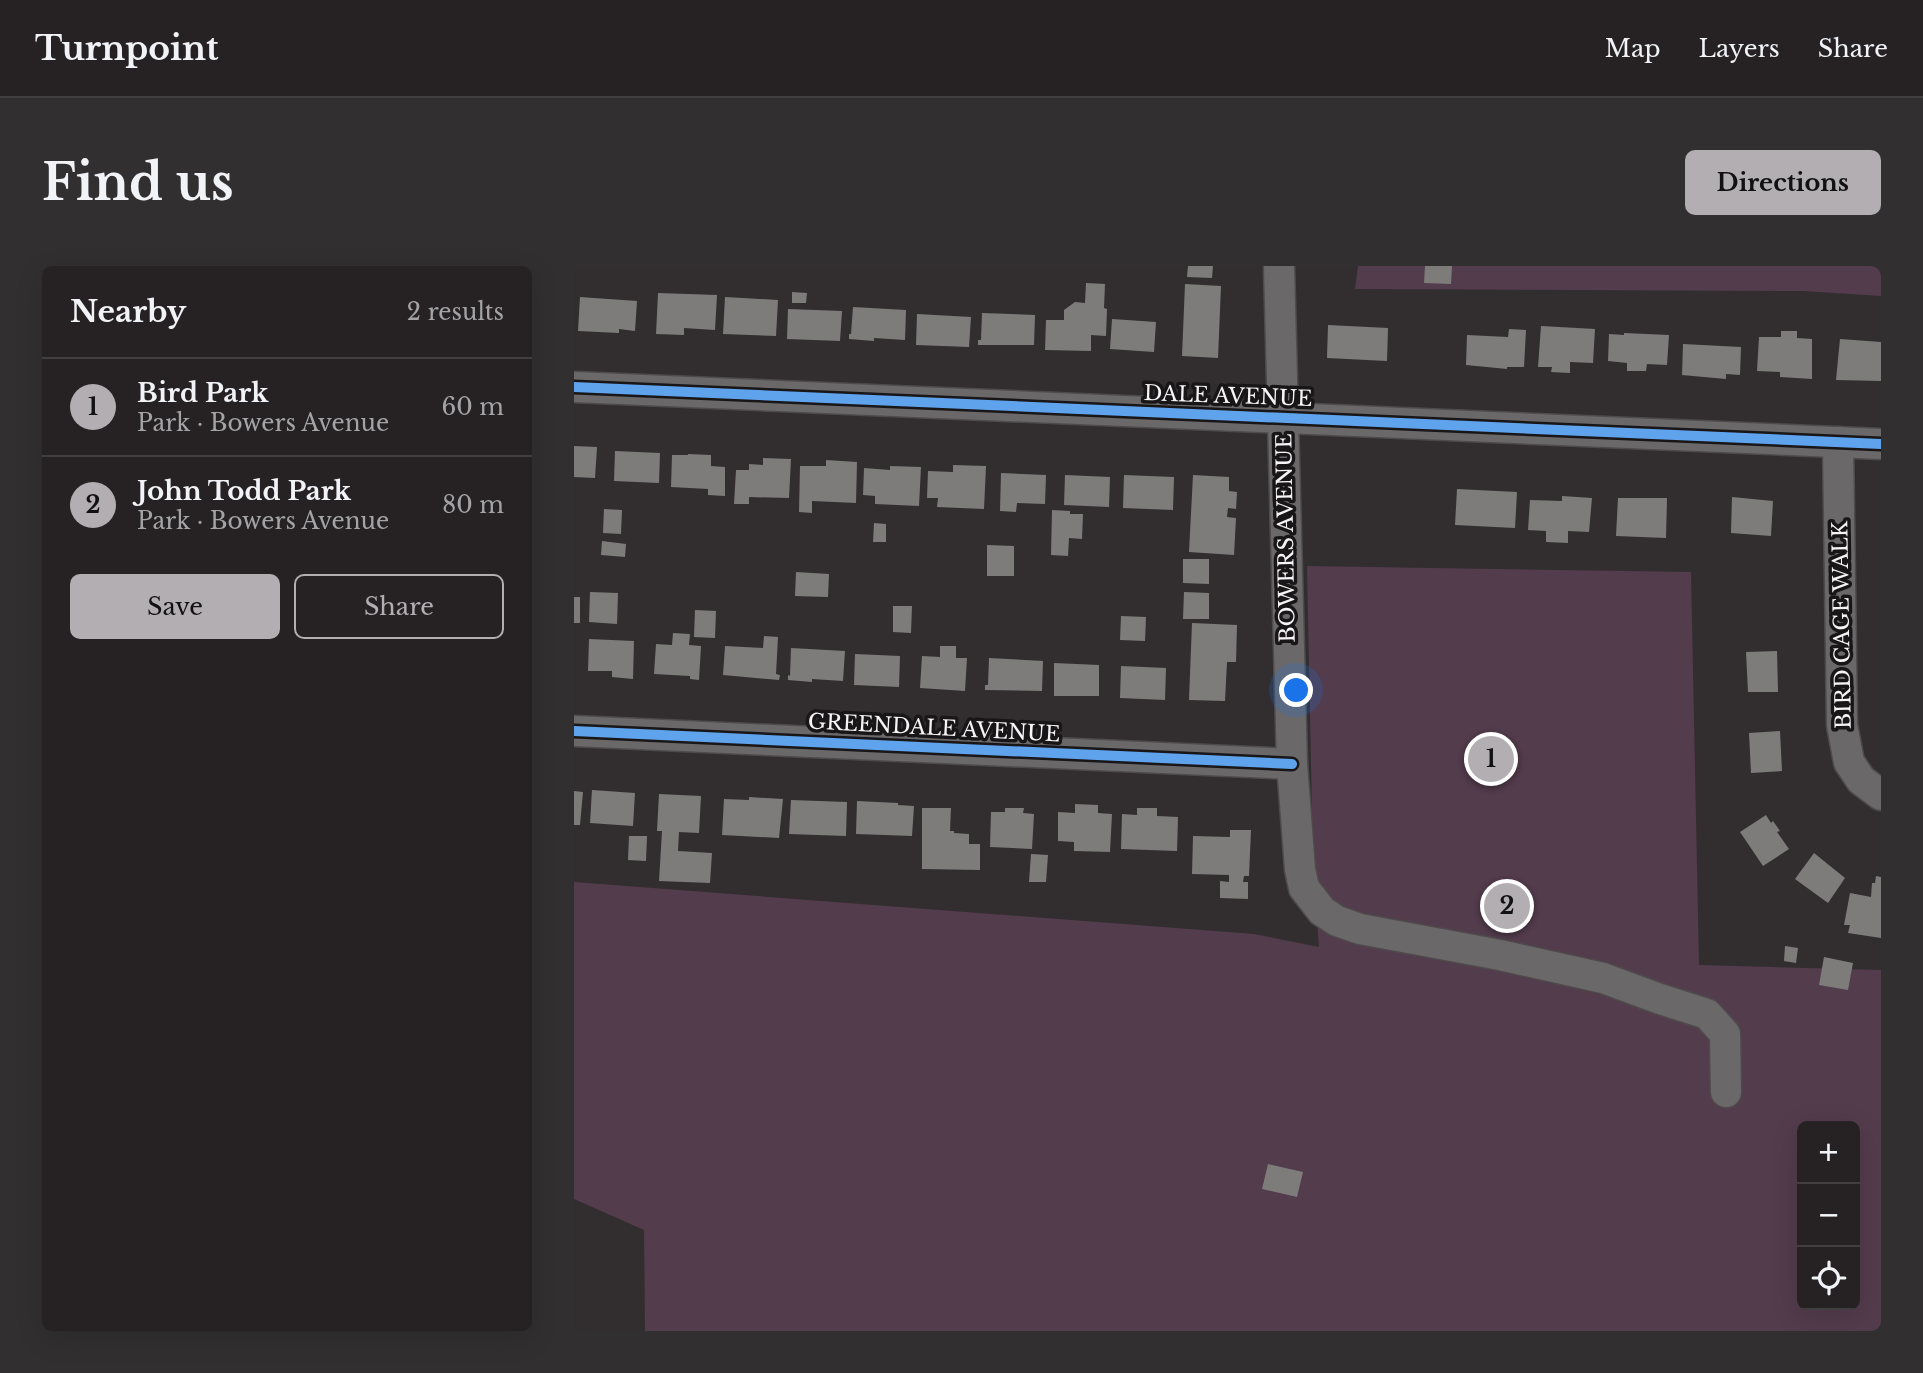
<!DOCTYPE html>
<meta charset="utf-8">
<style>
body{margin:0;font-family:"Libre Baskerville",serif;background:#322f31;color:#f1f3f6}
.controls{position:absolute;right:21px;bottom:21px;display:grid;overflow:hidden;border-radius:10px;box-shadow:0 7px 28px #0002}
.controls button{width:63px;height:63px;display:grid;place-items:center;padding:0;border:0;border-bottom:2px solid #423f41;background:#262224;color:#f1f3f6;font:35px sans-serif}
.you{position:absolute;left:723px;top:425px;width:24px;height:24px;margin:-18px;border:5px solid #fff;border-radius:50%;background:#1a73e8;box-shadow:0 0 0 10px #1a73e833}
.badge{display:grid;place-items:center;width:46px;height:46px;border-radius:50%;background:#b3aeb1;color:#111;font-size:23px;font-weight:700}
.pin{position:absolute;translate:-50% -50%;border:4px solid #fff;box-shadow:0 2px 7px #0006}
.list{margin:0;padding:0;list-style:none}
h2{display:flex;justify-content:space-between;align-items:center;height:91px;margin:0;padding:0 28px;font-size:30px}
h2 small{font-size:23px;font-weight:400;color:#a4a4a6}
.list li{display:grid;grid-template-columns:46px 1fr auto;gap:21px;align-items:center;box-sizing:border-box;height:98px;padding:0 28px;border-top:2px solid #423f41}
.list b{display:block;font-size:26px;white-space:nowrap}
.list p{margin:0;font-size:23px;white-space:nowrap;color:#a4a4a6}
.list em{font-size:23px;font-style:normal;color:#a4a4a6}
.actions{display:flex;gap:14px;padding:21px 28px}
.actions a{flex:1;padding:16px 0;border:2px solid #b3aeb1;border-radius:10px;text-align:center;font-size:24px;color:#b3aeb1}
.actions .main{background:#b3aeb1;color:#111}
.icon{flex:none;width:38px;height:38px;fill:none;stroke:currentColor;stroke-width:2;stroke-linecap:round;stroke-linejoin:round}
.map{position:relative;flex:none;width:1307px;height:1065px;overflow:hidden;border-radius:10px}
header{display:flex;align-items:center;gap:42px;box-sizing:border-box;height:98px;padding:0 35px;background:#262224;border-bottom:2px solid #423f41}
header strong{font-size:33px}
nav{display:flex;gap:38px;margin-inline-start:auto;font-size:24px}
.intro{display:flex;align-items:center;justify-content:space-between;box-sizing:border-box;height:168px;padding:0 42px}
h1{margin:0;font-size:49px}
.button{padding:18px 32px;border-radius:10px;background:#b3aeb1;color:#111;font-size:24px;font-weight:700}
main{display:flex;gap:42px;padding:0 42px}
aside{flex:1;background:#262224;border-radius:10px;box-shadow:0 7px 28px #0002}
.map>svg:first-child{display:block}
.green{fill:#533c4c;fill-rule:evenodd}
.building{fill:#7d7c7b}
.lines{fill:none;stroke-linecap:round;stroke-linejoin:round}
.minor-casing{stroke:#4f4b4d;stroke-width:33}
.minor{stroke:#6b686a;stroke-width:30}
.cycleway-casing{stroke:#191618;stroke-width:15}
.cycleway{stroke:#60a3ed;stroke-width:10}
.labels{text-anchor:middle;stroke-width:7;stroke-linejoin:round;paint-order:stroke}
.street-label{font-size:21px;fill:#f8f3f6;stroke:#191618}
</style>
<header>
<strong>Turnpoint</strong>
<nav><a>Map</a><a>Layers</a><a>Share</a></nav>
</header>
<div class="intro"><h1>Find us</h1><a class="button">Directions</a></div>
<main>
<aside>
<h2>Nearby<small>2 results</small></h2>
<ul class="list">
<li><span class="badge">1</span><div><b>Bird Park</b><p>Park · Bowers Avenue</p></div><em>60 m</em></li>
<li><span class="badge">2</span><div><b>John Todd Park</b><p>Park · Bowers Avenue</p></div><em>80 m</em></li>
</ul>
<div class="actions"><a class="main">Save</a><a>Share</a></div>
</aside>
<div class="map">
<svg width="1307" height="1065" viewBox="0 0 1307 1065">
<rect width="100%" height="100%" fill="#322e30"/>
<g class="green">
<polygon points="784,0 1307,0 1307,30 1229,25 781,23"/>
<path d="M733 300 1117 306 1125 699 1307 704V1065H71L70 964 0 933V616L680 668 745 681 739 599ZM1228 860H1281V1039H1228Z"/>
</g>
<g class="building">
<polygon points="614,0 639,0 638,12 613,11"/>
<polygon points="851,0 878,0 877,18 850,17"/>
<polygon points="512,17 531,18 530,42 533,43 532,70 517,69 517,85 471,84 472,54 490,54 490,44 501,36 511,37"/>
<polygon points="611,18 647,20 644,92 608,90"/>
<polygon points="218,26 233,27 232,37 218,37"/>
<polygon points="84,27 143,29 141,64 110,62 110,69 82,68"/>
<polygon points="6,31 63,35 61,65 45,63 45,67 4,65"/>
<polygon points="151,31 204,34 202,70 149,68"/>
<polygon points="279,41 332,44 331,74 300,72 300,75 275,73 275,68 277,68"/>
<polygon points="214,43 268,45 266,75 213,73"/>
<polygon points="408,47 461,49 460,79 404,79 404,74 407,74"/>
<polygon points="343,48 397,51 395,81 342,79"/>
<polygon points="538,53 582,56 580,86 536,83"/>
<polygon points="754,59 814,62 813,95 753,92"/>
<polygon points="967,60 1021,63 1019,97 996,96 996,107 977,106 978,101 964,101"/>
<polygon points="935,63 952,64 950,101 933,101 933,103 892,99 893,69 934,71"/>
<polygon points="1207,65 1223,65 1223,72 1238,73 1238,113 1206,111 1206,106 1183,105 1185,71 1207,71"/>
<polygon points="1050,67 1095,69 1093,99 1073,98 1072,105 1053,105 1053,97 1034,95 1035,68 1050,69"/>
<polygon points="1266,73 1307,76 1307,115 1262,114"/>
<polygon points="1109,78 1167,81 1166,109 1152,108 1152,113 1108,109"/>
<polygon points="0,180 23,181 21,212 0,211"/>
<polygon points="41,185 86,187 85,217 40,215"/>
<polygon points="114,188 137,189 137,200 151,201 151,230 134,229 134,223 97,221 98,189 114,189"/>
<polygon points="189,192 217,193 215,232 175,231 175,238 160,238 162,204 175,204 175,198 189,199"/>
<polygon points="252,194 283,196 282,237 238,235 238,247 225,246 226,200 252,200"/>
<polygon points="379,199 412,200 410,243 363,241 364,232 353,232 354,205 379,206"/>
<polygon points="316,200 347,201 345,240 301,238 301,230 289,229 290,202 316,204"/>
<polygon points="427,207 472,209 471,238 443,237 442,246 426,245"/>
<polygon points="491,209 536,211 535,241 490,239"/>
<polygon points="550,209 600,211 599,244 549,242"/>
<polygon points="619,209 655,211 655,225 663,226 662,243 654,242 653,251 662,252 660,289 615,286"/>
<polygon points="883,223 943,226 941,262 881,259"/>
<polygon points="988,230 1018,232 1015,266 994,265 994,277 972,276 972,265 954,264 956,234 988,235"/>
<polygon points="1158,231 1199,235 1197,270 1157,267"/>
<polygon points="1044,232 1093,232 1092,272 1042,270"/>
<polygon points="30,243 48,244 47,268 29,267"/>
<polygon points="478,244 496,245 496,248 509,248 508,273 495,272 494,290 477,289"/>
<polygon points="300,257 312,258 312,276 299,276"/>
<polygon points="28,275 52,278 51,291 27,289"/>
<polygon points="413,279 440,280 440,310 413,310"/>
<polygon points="609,293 635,293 635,318 609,317"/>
<polygon points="222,306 255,308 254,331 221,330"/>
<polygon points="16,326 44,327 43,358 15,356"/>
<polygon points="610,326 635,327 635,353 609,353"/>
<rect x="0" y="331" width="6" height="26"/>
<polygon points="319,340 338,340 337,367 319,366"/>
<polygon points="121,344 142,345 141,372 120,371"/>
<polygon points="547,350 572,351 571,375 546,374"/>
<polygon points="618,357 663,359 662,396 653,396 651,435 615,434"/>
<polygon points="99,367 116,368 115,379 127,380 125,414 116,413 116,410 80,408 82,378 98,379"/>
<polygon points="190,370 204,371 202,408 206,409 205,414 149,409 151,380 189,382"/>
<polygon points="15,373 60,375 59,413 38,411 38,405 14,405"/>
<polygon points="366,380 382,380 382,392 393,392 391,425 346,422 348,390 366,391"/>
<polygon points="217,382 271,385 269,415 238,413 238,416 214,414 214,409 216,410"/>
<polygon points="1203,385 1204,426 1174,426 1172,386"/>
<polygon points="281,388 326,390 325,421 280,419"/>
<polygon points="415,392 469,395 468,425 411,424 411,419 414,419"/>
<polygon points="480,397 525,399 525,430 480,430"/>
<polygon points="547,400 592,402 591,434 546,432"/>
<polygon points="1206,465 1208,505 1177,507 1175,467"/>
<polygon points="18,524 61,527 59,560 16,557"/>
<polygon points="0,525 9,526 6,559 0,559"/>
<polygon points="85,528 127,530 125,567 105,566 104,585 138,587 136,617 85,615 88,565 83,565"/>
<polygon points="175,531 209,533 205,572 148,569 150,533 175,534"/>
<polygon points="217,534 273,536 272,570 215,568"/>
<polygon points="283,535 324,537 324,539 340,540 338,570 282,568"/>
<polygon points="501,538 524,539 524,547 538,548 536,586 500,585 500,576 484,575 484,546 501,547"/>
<polygon points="348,542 377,542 376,565 380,565 380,567 395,568 395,578 406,578 406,604 348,603"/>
<polygon points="431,542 450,542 449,547 460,548 458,583 416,581 417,546 431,546"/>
<polygon points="563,542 583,542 583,550 604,551 603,585 547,583 548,548 563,549"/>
<polygon points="1192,549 1197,557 1199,555 1206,565 1203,566 1215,583 1189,600 1166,566"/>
<polygon points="656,564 677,564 675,610 670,610 669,616 674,616 674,633 646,632 646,615 655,616 655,609 618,608 619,570 656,571"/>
<polygon points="55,570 73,570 72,595 54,594"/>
<polygon points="1240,587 1271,612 1254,637 1221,613"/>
<polygon points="457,588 474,589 472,616 455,616"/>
<polygon points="1302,610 1307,611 1307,672 1274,667 1276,659 1270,659 1276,627 1297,631 1298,617 1301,617"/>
<polygon points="1211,680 1224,682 1222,697 1210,695"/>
<polygon points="1250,691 1279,697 1274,724 1245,719"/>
<polygon points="694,898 729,906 723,931 688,923"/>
</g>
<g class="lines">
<g class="minor-casing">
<g id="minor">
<polyline points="705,0 718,498 726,603 730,622 748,645 763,655 786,663 926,689 1029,712 1086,733 1133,748 1151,768 1152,826"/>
<polyline points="0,121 1307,178"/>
<polyline points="1264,176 1268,459 1275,496 1287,514 1307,529"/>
<polyline points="0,465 718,498"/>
</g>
</g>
<use href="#minor" class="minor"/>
<g class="cycleway-casing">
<g id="cycleway">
<polyline points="0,121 1307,178"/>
<polyline points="0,465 718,498"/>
</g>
</g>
<use href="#cycleway" class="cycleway"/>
</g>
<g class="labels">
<g class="street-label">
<text transform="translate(654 130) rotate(2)" y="7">DALE AVENUE</text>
<text transform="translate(712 272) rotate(-91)" y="7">BOWERS AVENUE</text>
<text transform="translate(1268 359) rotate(-91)" y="7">BIRD CAGE WALK</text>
<text transform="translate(360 462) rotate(3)" y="7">GREENDALE AVENUE</text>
</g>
</g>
</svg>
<div class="controls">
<button>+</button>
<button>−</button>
<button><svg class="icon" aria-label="locate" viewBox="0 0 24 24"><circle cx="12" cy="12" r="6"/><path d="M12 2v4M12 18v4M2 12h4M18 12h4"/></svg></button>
</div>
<div class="you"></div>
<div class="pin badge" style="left:917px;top:493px">1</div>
<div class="pin badge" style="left:933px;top:640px">2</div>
</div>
</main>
